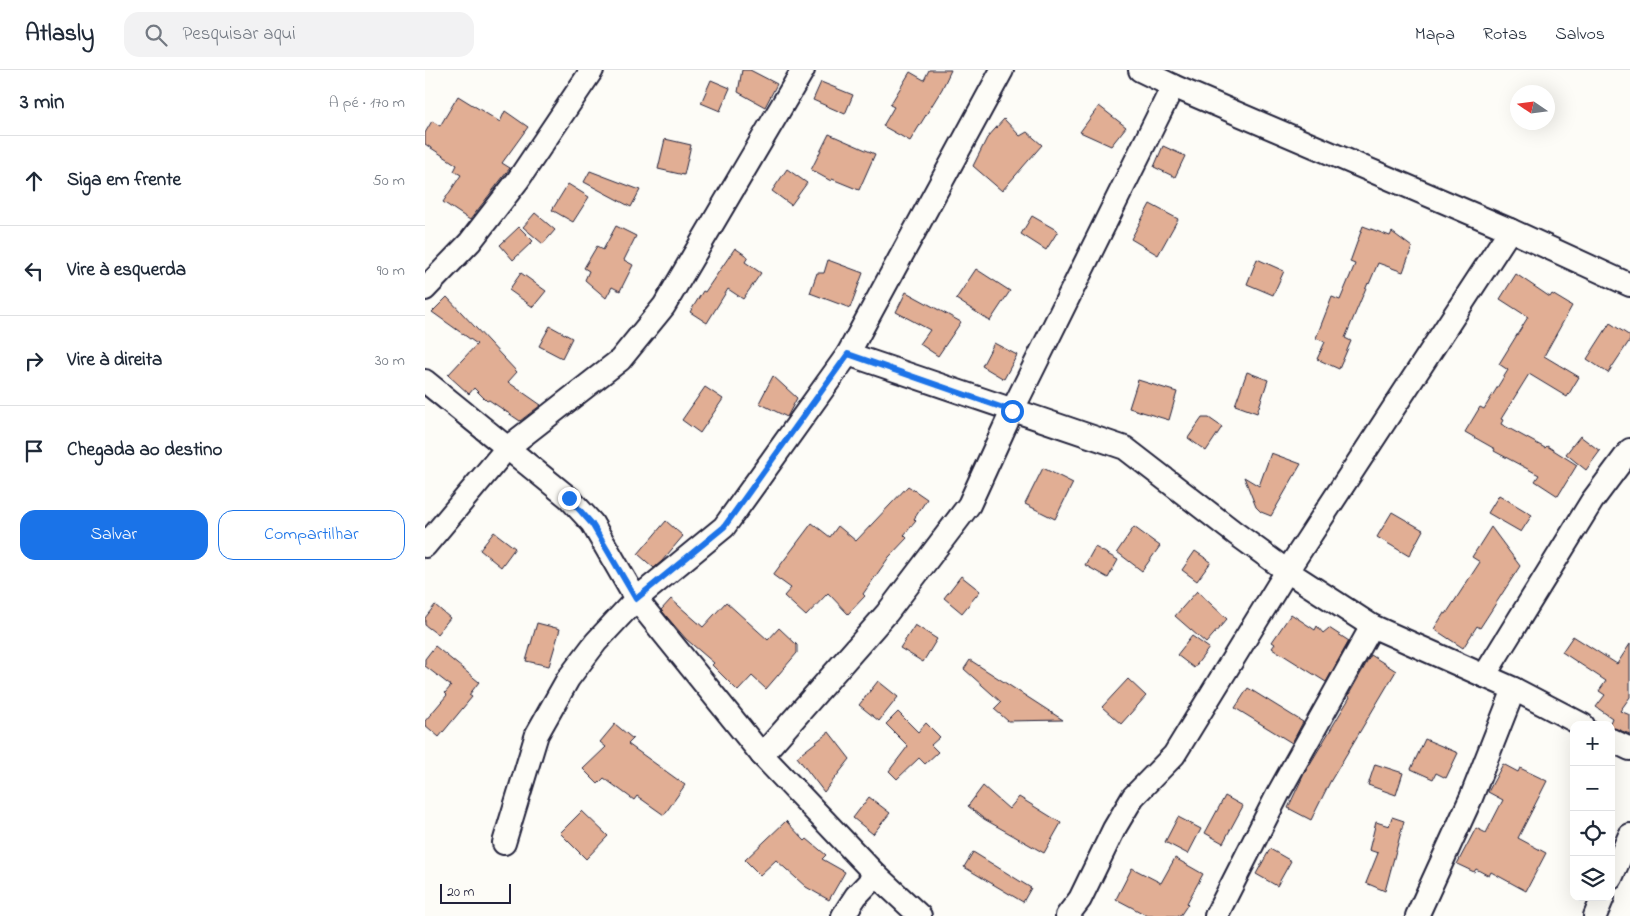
<!DOCTYPE html>
<html lang="pt">
<meta charset="utf-8">
<style>
body{margin:0;font-family:"Indie Flower",sans-serif;background:#f2f2f3;color:#1f2937}
.controls{position:absolute;right:15px;bottom:15px;display:grid;overflow:hidden;border-radius:10px;box-shadow:0 5px 20px #0002}
.controls button{width:45px;height:45px;display:grid;place-items:center;padding:0;border:0;border-bottom:1px solid #e0e1e3;background:#fff;color:#1f2937;font:25px sans-serif}
.compass{position:absolute;left:1085px;top:15px;width:45px;height:45px;border-radius:50%;background:#fff;box-shadow:0 5px 20px #0002;rotate:283deg}
.scale{position:absolute;left:15px;bottom:12px;width:71px;box-sizing:border-box;padding-left:5px;border:2px solid #22223b;border-top:0;font-size:14px;line-height:18px;white-space:nowrap;color:#22223b;-webkit-text-stroke:4px #fdfcf7;paint-order:stroke}
.stop{position:absolute;width:15px;height:15px;margin:-11px;border:4px solid #1a73e8;border-radius:50%;background:#fff}
.stop.end{background:#1a73e8;border-color:#fff;box-shadow:0 1px 5px #0008}
.list{margin:0;padding:0;list-style:none}
h2{display:flex;justify-content:space-between;align-items:center;height:65px;margin:0;padding:0 20px;font-size:21px}
h2 small{font-size:16px;font-weight:400;color:#747a83}
.list li{display:grid;grid-template-columns:32px 1fr auto;gap:15px;align-items:center;box-sizing:border-box;height:90px;padding:0 20px;border-top:1px solid #e0e1e3}
.list b{display:block;font-size:19px;white-space:nowrap}
.list em{font-size:16px;font-style:normal;color:#747a83}
.actions{display:flex;gap:10px;padding:15px 20px}
.actions a{flex:1;padding:11px 0;border:1px solid #1a73e8;border-radius:15px;text-align:center;font-size:18px;color:#1a73e8}
.actions .main{background:#1a73e8;color:#fff}
.icon{flex:none;width:28px;height:28px;fill:none;stroke:currentColor;stroke-width:2;stroke-linecap:round;stroke-linejoin:round}
.map{position:relative;flex:none;width:1205px;height:846px;overflow:hidden}
header{display:flex;align-items:center;gap:30px;box-sizing:border-box;height:70px;padding:0 25px;background:#fff;border-bottom:1px solid #e0e1e3}
header strong{font-size:24px}
nav{display:flex;gap:28px;margin-inline-start:auto;font-size:18px}
.search{width:350px;height:45px;background:#f2f2f3;display:flex;align-items:center;gap:12px;box-sizing:border-box;padding:0 18px;border-radius:15px;color:#747a83;font-size:19px}
main{display:flex}
aside{flex:1;background:#fff}
.map>svg:first-child{display:block}
.building{fill:#e1ae94;stroke:#22223b}
.lines{fill:none;stroke-linecap:round;stroke-linejoin:round}
.street-casing{stroke:#22223b;stroke-width:26}
.street{stroke:#fdfcf7;stroke-width:22}
.route{stroke:#1a73e8;stroke-width:6}
</style>
<header>
<strong>Atlasly</strong>
<div class="search"><svg class="icon" aria-label="search" viewBox="0 0 24 24"><circle cx="10" cy="10" r="6"/><path d="M15 15l6 6"/></svg>Pesquisar aqui</div>
<nav><a>Mapa</a><a>Rotas</a><a>Salvos</a></nav>
</header>
<main>
<aside>
<h2>3 min<small>A pé · 170 m</small></h2>
<ul class="list">
<li><svg class="icon" aria-label="ahead" viewBox="0 0 24 24"><path d="M12 20V5M6 11l6-6 6 6"/></svg><div><b>Siga em frente</b></div><em>50 m</em></li>
<li><svg class="icon" aria-label="left" viewBox="0 0 24 24"><path d="M17 20v-9H6M10 6l-5 5 5 5"/></svg><div><b>Vire à esquerda</b></div><em>90 m</em></li>
<li><svg class="icon" aria-label="right" viewBox="0 0 24 24"><path d="M7 20v-9h11M14 6l5 5-5 5"/></svg><div><b>Vire à direita</b></div><em>30 m</em></li>
<li><svg class="icon" aria-label="arrive" viewBox="0 0 24 24"><path d="M6 21V4h12l-3 4 3 4H6"/></svg><div><b>Chegada ao destino</b></div></li>
</ul>
<div class="actions"><a class="main">Salvar</a><a>Compartilhar</a></div>
</aside>
<div class="map">
<svg width="1205" height="846" viewBox="0 0 1205 846">
<rect width="100%" height="100%" fill="#fdfcf7"/>
<filter id="ink" filterUnits="userSpaceOnUse"><feTurbulence type="fractalNoise" baseFrequency=".02" numOctaves="2"/><feDisplacementMap in="SourceGraphic" scale="10" xChannelSelector="R" yChannelSelector="G"/><feConvolveMatrix kernelMatrix="1 2 1 2 8 2 1 2 1" color-interpolation-filters="sRGB"/></filter>
<g filter="url(#ink)">
<g class="building">
<polygon points="317,0 325,0 352,14 340,37 313,22"/>
<polygon points="504,0 526,0 517,19 485,71 458,56 469,37 465,35 485,2 499,10"/>
<polygon points="286,10 305,18 295,41 276,33"/>
<polygon points="396,12 428,25 420,44 388,30"/>
<polygon points="33,26 75,52 80,41 103,57 77,93 85,98 45,150 18,132 36,105 29,101 32,95 0,74 0,63 7,51 15,56"/>
<polygon points="674,36 701,57 686,76 655,62"/>
<polygon points="579,49 595,66 602,62 617,75 577,121 548,96 562,68"/>
<polygon points="404,64 450,84 434,120 407,109 406,111 386,100"/>
<polygon points="240,69 266,75 259,105 233,99"/>
<polygon points="738,76 760,86 750,107 729,97"/>
<polygon points="362,99 382,113 366,135 347,121"/>
<polygon points="165,101 215,120 206,137 159,112"/>
<polygon points="143,114 164,127 148,152 127,140"/>
<polygon points="725,134 753,149 733,185 706,169"/>
<polygon points="110,143 130,160 118,174 98,157"/>
<polygon points="607,146 633,161 621,180 596,164"/>
<polygon points="191,156 211,166 199,190 208,195 195,221 187,217 181,228 160,210 164,201 159,198 172,176 178,180"/>
<polygon points="938,156 965,166 967,162 987,177 978,202 953,193 944,214 943,213 920,268 926,271 914,299 892,289 900,272 891,268 907,227 915,230 930,194 925,192"/>
<polygon points="94,157 108,171 88,190 75,175"/>
<polygon points="310,178 323,187 320,192 336,203 318,229 303,219 282,253 265,242 278,221 280,222"/>
<polygon points="832,189 859,201 848,225 822,214"/>
<polygon points="403,190 438,203 425,238 385,223 392,203 399,203"/>
<polygon points="551,199 585,221 565,251 531,229"/>
<polygon points="96,203 121,221 108,237 84,220"/>
<polygon points="1091,204 1125,227 1127,224 1147,236 1119,286 1154,307 1142,327 1104,304 1076,349 1078,350 1076,354 1120,378 1122,376 1152,395 1133,426 1110,411 1114,405 1069,381 1070,379 1040,362 1055,337 1059,339 1083,300 1074,294 1103,247 1075,229"/>
<polygon points="481,222 536,252 513,286 495,274 505,260 471,242"/>
<polygon points="22,227 92,302 83,312 116,335 95,351 64,330 62,331 49,318 44,324 23,305 52,274 7,242"/>
<polygon points="1185,253 1205,266 1205,270 1183,303 1162,289"/>
<polygon points="125,256 147,268 137,288 114,276"/>
<polygon points="569,273 592,285 579,309 557,296"/>
<polygon points="822,302 843,310 832,343 810,335"/>
<polygon points="348,306 372,328 362,347 334,333"/>
<polygon points="713,310 752,322 744,350 704,338"/>
<polygon points="280,317 298,329 275,363 257,350"/>
<polygon points="777,348 784,348 797,357 781,381 763,368"/>
<polygon points="1155,366 1175,381 1161,400 1141,384"/>
<polygon points="846,383 876,394 846,446 836,442 831,437 819,407 834,416"/>
<polygon points="618,398 648,413 630,449 600,434"/>
<polygon points="483,416 502,429 489,449 491,451 479,465 482,468 464,487 438,524 440,526 423,544 403,523 381,546 359,526 366,518 348,505 387,453 405,467 413,456 431,471"/>
<polygon points="1074,425 1107,445 1096,462 1063,443"/>
<polygon points="967,442 998,460 984,486 952,467"/>
<polygon points="241,451 258,466 237,491 229,498 213,484"/>
<polygon points="709,457 735,476 717,501 692,482"/>
<polygon points="1066,457 1095,496 1055,558 1052,556 1038,578 1009,559 1019,543 1021,544 1055,492 1047,487"/>
<polygon points="69,462 90,478 76,497 55,480"/>
<polygon points="670,477 693,490 683,508 660,495"/>
<polygon points="770,481 786,492 772,511 757,500"/>
<polygon points="536,506 555,521 537,543 519,528"/>
<polygon points="772,521 802,549 781,573 750,546"/>
<polygon points="246,529 278,557 301,532 343,570 354,558 372,575 372,583 341,619 327,606 313,621 287,595 289,593 261,569 236,540"/>
<polygon points="10,535 25,548 12,564 0,555 0,548"/>
<polygon points="866,544 890,560 892,556 898,563 904,558 924,571 901,612 847,578 850,574 847,572"/>
<polygon points="112,553 135,559 124,596 101,591"/>
<polygon points="490,555 512,569 498,592 475,578"/>
<polygon points="767,566 784,578 769,598 752,585"/>
<polygon points="1148,566 1192,594 1205,574 1205,627 1195,641 1205,645 1205,664 1186,657 1186,655 1184,655 1187,648 1171,637 1180,625 1174,621 1181,611 1137,582"/>
<polygon points="10,576 54,612 44,625 47,627 14,667 0,655 0,651 22,625 20,623 26,616 0,596 0,589"/>
<polygon points="946,585 971,601 905,712 886,750 863,738 879,704 925,627 923,626"/>
<polygon points="545,590 638,650 583,651 569,639 576,632 539,599"/>
<polygon points="703,609 721,626 696,654 677,637"/>
<polygon points="453,611 473,627 454,651 434,635"/>
<polygon points="823,618 878,652 867,673 810,638"/>
<polygon points="473,642 493,662 501,653 515,667 506,675 513,682 500,694 494,688 472,709 464,701 483,676 461,654"/>
<polygon points="190,654 208,669 203,674 260,715 239,745 212,726 209,730 179,708 173,714 158,699 181,677 175,672"/>
<polygon points="404,662 425,689 399,722 372,687"/>
<polygon points="1000,669 1033,683 1021,708 1011,703 1008,709 986,699"/>
<polygon points="950,694 978,703 971,725 943,715"/>
<polygon points="1078,694 1093,702 1095,698 1122,711 1093,768 1121,783 1101,821 1066,802 1064,806 1051,799 1049,802 1032,794 1051,758 1061,763 1078,730 1063,722"/>
<polygon points="558,716 584,739 594,727 636,753 619,783 559,749 543,736"/>
<polygon points="800,726 818,736 798,773 780,763"/>
<polygon points="444,727 465,743 448,764 428,748"/>
<polygon points="157,741 183,766 161,789 135,763"/>
<polygon points="753,747 776,759 763,784 740,772"/>
<polygon points="967,747 979,751 960,821 941,813 953,783 944,780 951,752 964,756"/>
<polygon points="361,751 380,771 382,769 401,785 397,789 420,802 404,830 381,817 351,790 335,805 320,790"/>
<polygon points="845,779 866,791 852,816 831,804"/>
<polygon points="548,782 606,818 598,832 539,797"/>
<polygon points="750,788 778,804 762,833 763,834 755,846 723,846 691,829 707,798 736,813"/>
</g>
<g class="lines">
<g class="street-casing">
<g id="street">
<polyline points="715,0 748,16 1085,160 1205,215"/>
<polyline points="0,219 45,172 93,110 167,0"/>
<polyline points="423,284 700,378 810,463 862,501 947,556 1089,619 1158,655"/>
<polyline points="0,311 144,428 167,453 211,529 337,685 451,805"/>
<polyline points="0,476 82,378 195,290 239,236 378,0"/>
<polyline points="1059,606 1167,431 1205,380"/>
<polyline points="1186,670 1205,679"/>
<polyline points="337,685 462,543 544,435 587,341 748,16"/>
<polyline points="79,773 112,664 143,609 171,572 211,529 299,457 423,284 577,0"/>
<polyline points="1186,808 1205,765"/>
<polyline points="418,846 431,826 451,805 495,846"/>
<polyline points="642,846 655,829 689,759 708,727 749,685 862,501 1085,160"/>
<polyline points="791,846 853,724 947,556"/>
<polyline points="992,846 1046,728 1089,619"/>
<polyline points="1170,846 1178,827"/>
</g>
</g>
<use href="#street" class="street"/>
</g>
</g>
<g class="lines" filter="url(#ink)">
<polyline class="route" points="144,428 167,454 211,529 299,457 423,284 587,341"/>
</g>
</svg>
<div class="controls">
<button>+</button>
<button>−</button>
<button><svg class="icon" aria-label="locate" viewBox="0 0 24 24"><circle cx="12" cy="12" r="6"/><path d="M12 2v4M12 18v4M2 12h4M18 12h4"/></svg></button>
<button><svg class="icon" aria-label="layers" viewBox="0 0 24 24"><path d="M12 4l9 5-9 5-9-5zM3 14l9 5 9-5"/></svg></button>
</div>
<svg class="compass" viewBox="-18 -18 36 36"><path d="M0-13l5 13h-10z" fill="#e53935"/><path d="M0 13l5-13h-10z" fill="#747a83"/></svg>
<div class="scale">20 m</div>
<div class="stop" style="left:587px;top:341px"></div>
<div class="stop end" style="left:144px;top:428px"></div>
</div>
</main>
